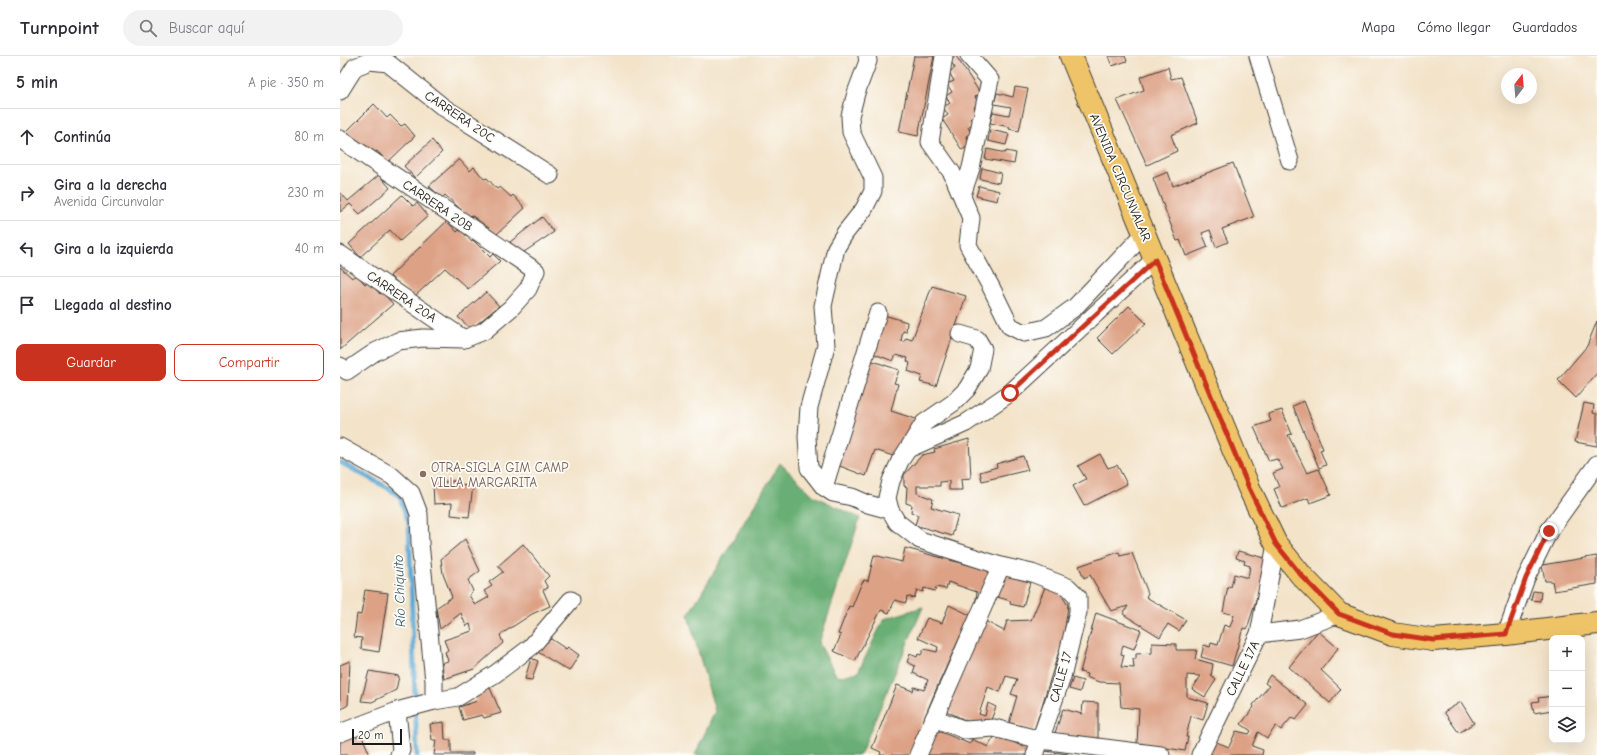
<!DOCTYPE html>
<html lang="es">
<meta charset="utf-8">
<style>
body{margin:0;font-family:"Comic Neue",sans-serif;background:#f2f2f3;color:#2b2b33}
.controls{position:absolute;right:12px;bottom:12px;display:grid;overflow:hidden;border-radius:8px;box-shadow:0 4px 16px #0002}
.controls button{width:36px;height:36px;display:grid;place-items:center;padding:0;border:0;border-bottom:1px solid #e1e1e2;background:#fff;color:#2b2b33;font:20px sans-serif}
.compass{position:absolute;left:1161px;top:12px;width:36px;height:36px;border-radius:50%;background:#fff;box-shadow:0 4px 16px #0002;rotate:16deg}
.scale{position:absolute;left:12px;bottom:10px;width:50px;box-sizing:border-box;padding-left:4px;border:2px solid #1c1c1c;border-top:0;font-size:11px;line-height:14px;white-space:nowrap;color:#1c1c1c;-webkit-text-stroke:3px #fdfcf7;paint-order:stroke}
.stop{position:absolute;width:12px;height:12px;margin:-9px;border:3px solid #c8321e;border-radius:50%;background:#fff}
.stop.end{background:#c8321e;border-color:#fff;box-shadow:0 1px 4px #0008}
.list{margin:0;padding:0;list-style:none}
h2{display:flex;justify-content:space-between;align-items:center;height:52px;margin:0;padding:0 16px;font-size:17px}
h2 small{font-size:13px;font-weight:400;color:#7c7c81}
.list li{display:grid;grid-template-columns:26px 1fr auto;gap:12px;align-items:center;box-sizing:border-box;height:56px;padding:0 16px;border-top:1px solid #e1e1e2}
.list b{display:block;font-size:15px;white-space:nowrap}
.list p{margin:0;font-size:13px;white-space:nowrap;color:#7c7c81}
.list em{font-size:13px;font-style:normal;color:#7c7c81}
.actions{display:flex;gap:8px;padding:12px 16px}
.actions a{flex:1;padding:9px 0;border:1px solid #c8321e;border-radius:8px;text-align:center;font-size:14px;color:#c8321e}
.actions .main{background:#c8321e;color:#fff}
.icon{flex:none;width:22px;height:22px;fill:none;stroke:currentColor;stroke-width:2;stroke-linecap:round;stroke-linejoin:round}
.map{position:relative;flex:none;width:1257px;height:699px;overflow:hidden}
header{display:flex;align-items:center;gap:24px;box-sizing:border-box;height:56px;padding:0 20px;background:#fff;border-bottom:1px solid #e1e1e2}
header strong{font-size:19px}
nav{display:flex;gap:22px;margin-inline-start:auto;font-size:14px}
.search{width:280px;height:36px;background:#f2f2f3;display:flex;align-items:center;gap:10px;box-sizing:border-box;padding:0 14px;border-radius:22px;color:#7c7c81;font-size:15px}
main{display:flex}
aside{flex:1;background:#fff}
.map>svg:first-child{display:block}
.forest{fill:#69af74;stroke:#426648}
.lines{fill:none;stroke-linecap:round;stroke-linejoin:round}
.stream{stroke:#5ba8d4;stroke-width:5}
.building{fill:#dda286}
.minor-casing{stroke:#3c3a36;stroke-width:19}
.major-casing{stroke:#3c3a36;stroke-width:24}
.minor{stroke:#fff;stroke-width:17}
.major{stroke:#efc469;stroke-width:22}
.route{stroke:#c8321e;stroke-width:5}
.education-dot{fill:#8d6e63;stroke:#fdfcf7;stroke-width:1.5}
.labels{text-anchor:middle;stroke-width:3.5;stroke-linejoin:round;paint-order:stroke}
.street-label{font-size:13px;fill:#1c1c1c;stroke:#fdfcf7}
.education-label{font-size:13px;fill:#785e54;stroke:#fdfcf7;text-anchor:start}
.water-label{font-size:14px;font-style:italic;fill:#385b6f;stroke:#fdfcf7}
</style>
<header>
<strong>Turnpoint</strong>
<div class="search"><svg class="icon" aria-label="search" viewBox="0 0 24 24"><circle cx="10" cy="10" r="6"/><path d="M15 15l6 6"/></svg>Buscar aquí</div>
<nav><a>Mapa</a><a>Cómo llegar</a><a>Guardados</a></nav>
</header>
<main>
<aside>
<h2>5 min<small>A pie · 350 m</small></h2>
<ul class="list">
<li><svg class="icon" aria-label="ahead" viewBox="0 0 24 24"><path d="M12 20V5M6 11l6-6 6 6"/></svg><div><b>Continúa</b></div><em>80 m</em></li>
<li><svg class="icon" aria-label="right" viewBox="0 0 24 24"><path d="M7 20v-9h11M14 6l5 5-5 5"/></svg><div><b>Gira a la derecha</b><p>Avenida Circunvalar</p></div><em>230 m</em></li>
<li><svg class="icon" aria-label="left" viewBox="0 0 24 24"><path d="M17 20v-9H6M10 6l-5 5 5 5"/></svg><div><b>Gira a la izquierda</b></div><em>40 m</em></li>
<li><svg class="icon" aria-label="arrive" viewBox="0 0 24 24"><path d="M6 21V4h12l-3 4 3 4H6"/></svg><div><b>Llegada al destino</b></div></li>
</ul>
<div class="actions"><a class="main">Guardar</a><a>Compartir</a></div>
</aside>
<div class="map">
<svg width="1257" height="699" viewBox="0 0 1257 699">
<rect width="100%" height="100%" fill="#fdfcf7"/>
<filter id="ink" filterUnits="userSpaceOnUse"><feTurbulence type="fractalNoise" baseFrequency=".025" numOctaves="2"/><feDisplacementMap in="SourceGraphic" scale="8" xChannelSelector="R" yChannelSelector="G"/><feConvolveMatrix kernelMatrix="1 2 1 2 8 2 1 2 1" color-interpolation-filters="sRGB"/></filter>
<filter id="wash" filterUnits="userSpaceOnUse"><feTurbulence type="fractalNoise" baseFrequency=".012" numOctaves="4" result="noise"/><feDisplacementMap in="SourceGraphic" scale="16" xChannelSelector="R" yChannelSelector="G"/><feGaussianBlur stdDeviation="0.9" result="paint"/><feColorMatrix in="noise" values="0 0 0 0 0 0 0 0 0 0 0 0 0 0 0 0 0 1.4 0 .05"/><feComposite in="paint" operator="in"/></filter>
<g filter="url(#wash)">
<rect width="100%" height="100%" fill="#f3e3c9"/>
<polygon class="forest" points="440,407 474,440 520,462 479,587 497,621 518,616 544,563 583,551 520,699 355,699 375,655 348,559"/>
<g class="lines">
<polyline class="stream" points="0,406 50,433 60,441 69,467 77,699"/>
</g>
<g id="blocks">
<g class="building">
<polygon points="574,0 594,0 578,80 559,76"/>
<polygon points="616,0 640,37 635,41 639,47 634,51 638,57 630,63 633,67 628,71 631,77 626,80 631,88 622,94 602,63 608,59 603,51 610,47 606,40 612,36 607,28 614,25 609,16 615,12 610,4"/>
<polygon points="768,0 785,0 787,5 772,10"/>
<polygon points="828,11 831,23 841,21 858,67 831,79 837,95 807,109 777,44 804,34 800,21"/>
<polygon points="675,31 688,33 679,75 669,73 670,71 650,67 653,56 669,59 671,51 654,48 657,37 673,41"/>
<polygon points="34,48 47,62 50,59 61,70 65,68 75,80 48,106 37,95 32,98 7,75"/>
<polygon points="650,74 669,78 666,89 648,85"/>
<polygon points="92,84 102,96 75,122 64,110"/>
<polygon points="647,93 666,97 666,95 676,97 674,108 645,103"/>
<polygon points="119,103 130,115 134,111 144,123 147,122 157,133 160,131 171,141 173,139 185,152 157,178 131,159 129,161 105,139 102,142 89,130"/>
<polygon points="893,107 914,161 882,173 888,186 876,191 870,174 862,177 868,191 846,200 840,184 837,185 813,122 828,116 833,130"/>
<polygon points="642,112 661,117 659,127 640,123"/>
<polygon points="39,119 50,132 20,158 10,148 0,156 0,136 8,145"/>
<polygon points="639,130 659,135 657,145 636,140"/>
<polygon points="62,139 73,150 77,147 88,160 60,185 50,174 20,201 9,188"/>
<polygon points="202,161 214,176 181,198 170,186"/>
<polygon points="107,165 117,176 120,173 132,186 133,184 150,201 153,198 160,205 128,233 105,212 74,241 50,220"/>
<polygon points="0,211 12,222 17,219 25,228 29,225 40,238 42,236 53,248 0,294"/>
<polygon points="592,230 626,240 596,330 580,326 582,320 568,315 570,307 567,305 568,302 556,299 553,305 532,297 544,259 567,266 566,276 563,275 561,285 564,286 566,282 572,284"/>
<polygon points="146,236 159,250 131,273 118,261"/>
<polygon points="789,250 806,267 773,298 757,282"/>
<polygon points="1257,265 1257,317 1236,342 1218,324 1247,290"/>
<polygon points="530,304 559,314 554,327 558,328 551,355 579,364 553,400 535,394 526,420 497,409"/>
<polygon points="964,345 983,393 980,394 986,409 979,412 953,350"/>
<polygon points="1244,347 1254,349 1253,357 1257,358 1257,390 1235,386"/>
<polygon points="942,354 952,378 948,379 967,417 979,413 991,439 970,447 968,442 942,452 934,433 939,431 933,417 943,413 937,403 929,405 914,371 931,365 928,358"/>
<polygon points="629,383 631,422 621,423 622,434 609,434 609,425 600,426 600,430 577,430 577,437 593,443 591,451 618,459 612,480 575,469 578,459 571,456 572,449 566,447 567,431 564,430 564,419 582,399 595,396 594,393"/>
<polygon points="760,398 768,412 777,409 787,428 744,450 733,430 746,423 738,410"/>
<polygon points="683,400 688,414 642,425 640,416 657,411 656,408"/>
<polygon points="114,425 114,429 133,430 129,461 111,459 112,447 94,448 93,427"/>
<polygon points="125,483 140,515 128,524 133,535 129,539 135,549 149,541 144,535 152,530 149,526 163,516 158,510 183,488 209,520 204,525 208,532 203,534 210,550 192,558 160,579 163,587 134,613 104,623 102,607 108,605 105,596 108,594 104,584 132,575 130,568 126,570 121,557 100,573 96,552 112,541 103,518 101,503"/>
<polygon points="565,492 655,516 635,550 637,536 608,526 606,533 596,531 595,535 584,532 583,536 577,534 574,542 567,540 566,547 555,544 549,557 541,554 515,605 494,595 501,579 498,578 509,550 512,551 522,526 523,526 524,524 528,525 534,499 562,506"/>
<polygon points="898,495 929,503 907,573 903,572 892,610 861,601 864,589 870,591 871,587 878,589 884,569 890,571 894,559 883,556 888,530 891,531 894,518 908,522 910,510 904,508 905,505 896,502"/>
<polygon points="779,496 780,500 792,497 808,537 806,541 846,564 839,575 828,568 820,581 783,558 788,550 771,555 750,519 744,522 739,510"/>
<polygon points="1257,500 1257,528 1214,535 1212,525 1205,525 1202,509"/>
<polygon points="660,518 690,526 683,551 670,548 671,545 654,540"/>
<polygon points="706,529 719,536 728,549 724,579 724,593 720,592 694,675 669,667 677,640 671,638 677,623 666,620 660,636 648,631 639,658 645,660 648,647 656,651 649,669 638,670 606,655 641,563 664,575 667,565 691,564"/>
<polygon points="25,534 48,537 39,596 21,593 22,582 14,581 17,558 21,559"/>
<polygon points="1193,535 1201,536 1200,545 1191,544"/>
<polygon points="609,549 630,559 598,629 569,699 540,699 541,696 532,692 557,629 573,635 574,631 584,634 588,624 573,617 575,610 567,606 570,598 577,601 578,598 581,599 584,593 597,596 598,591 578,582 587,562 602,567"/>
<polygon points="756,557 801,574 794,593 783,589 781,598 784,599 781,611 794,612 793,603 796,603 796,598 812,597 812,587 836,588 836,594 857,594 855,603 873,608 871,620 876,624 865,641 852,633 861,620 847,619 847,641 868,647 863,664 851,660 846,681 848,681 845,695 797,687 799,653 781,651 779,627 759,626 746,621 747,618 740,616"/>
<polygon points="978,575 998,592 981,614 1001,633 990,647 949,611"/>
<polygon points="211,583 226,593 228,591 239,599 229,615 196,595"/>
<polygon points="191,602 198,605 192,624 185,623"/>
<polygon points="10,605 8,649 0,654 0,609"/>
<polygon points="29,615 59,620 56,634 32,646 21,645"/>
<polygon points="930,619 968,649 956,664 951,662 941,674 936,670 927,682 918,676 912,690 923,694 922,699 869,699 874,685 889,691 896,675 909,678 911,675 901,668 914,651 913,649 929,630 925,627"/>
<polygon points="733,622 743,625 740,636 729,633"/>
<polygon points="150,632 161,657 144,662 142,659 123,664 119,651 137,645 134,638"/>
<polygon points="1212,640 1212,654 1194,657 1192,646 1199,645 1198,642"/>
<polygon points="743,646 758,647 758,686 740,684 715,677 723,653 742,658"/>
<polygon points="1121,646 1134,667 1119,677 1104,656"/>
<polygon points="104,666 105,684 111,684 111,697 133,697 133,699 94,699 96,684 92,684 90,668"/>
<polygon points="19,673 30,699 0,699 0,680"/>
<polygon points="596,674 630,688 632,683 648,691 656,678 688,693 686,699 585,699"/>
<polygon points="704,695 728,698 727,699 703,699"/>
</g>
</g>
</g>
<g filter="url(#ink)">
<use href="#blocks" fill-opacity="0" stroke="#3c3a36" stroke-width="1"/>
<g class="lines">
<g class="minor-casing">
<g id="minor">
<polyline points="527,0 528,5 516,37 510,60 511,76 533,122 533,135 524,153 505,177 496,192 483,250 486,290 469,351 467,381 469,412 484,431 493,437 512,441 528,448 550,454"/>
<polyline points="604,0 590,86 612,117 631,162 628,189 651,231 670,270 684,277 706,272 735,251 805,177"/>
<polyline points="918,0 950,105"/>
<polyline points="0,35 15,11 30,5 48,7 103,51 210,119"/>
<polyline points="0,83 196,215 188,233 171,252 144,275 124,283 83,282 58,285 35,296 7,315 0,310"/>
<polyline points="622,139 631,112 650,24 629,0"/>
<polyline points="0,198 124,283"/>
<polyline points="0,391 52,420 71,437 79,458 80,487 94,625 94,645 57,655 0,677"/>
<polyline points="568,393 584,367 613,347 627,333 639,313 643,293 637,283 620,278"/>
<polyline points="484,431 538,257"/>
<polyline points="919,578 936,488"/>
<polyline points="1166,578 1186,522 1209,475 1257,408"/>
<polyline points="94,645 118,641 155,618 191,591 231,544"/>
<polyline points="57,655 61,694 59,699"/>
<polyline points="594,662 625,674 654,672 701,684 821,699"/>
<polyline points="578,699 661,510"/>
<polyline points="695,699 722,621 738,556 738,541 728,531 692,517 661,510 580,484 557,466 550,454 547,442 551,425 560,405 568,393 626,367 670,337 815,203"/>
<polyline points="860,699 919,578 960,573 999,558"/>
</g>
</g>
<g class="major-casing">
<polyline id="major" points="731,0 909,432 936,488 961,519 999,558 1053,578 1093,584 1166,578 1257,567"/>
</g>
<use href="#minor" class="minor"/>
<use href="#major" class="major"/>
</g>
</g>
<g class="lines" filter="url(#ink)">
<polyline class="route" points="670,337 815,204 909,432 936,488 961,519 999,558 1053,578 1093,584 1166,578 1186,522 1209,475"/>
</g>
<circle class="education-dot" cx="83" cy="418" r="4"/>
<g class="labels">
<g class="street-label">
<text transform="translate(120 60) rotate(34)" y="5">CARRERA 20C</text>
<text transform="translate(781 121) rotate(67)" y="5">AVENIDA CIRCUNVALAR</text>
<text transform="translate(98 149) rotate(34)" y="5">CARRERA 20B</text>
<text transform="translate(62 240) rotate(34)" y="5">CARRERA 20A</text>
<text transform="translate(902 612) rotate(-64)" y="5">CALLE 17A</text>
<text transform="translate(720 621) rotate(-74)" y="5">CALLE 17</text>
</g>
<g class="education-label">
<text x="91" y="416">OTRA-SIGLA GIM CAMP<tspan x="91" dy="15">VILLA MARGARITA</tspan></text>
</g>
<g class="water-label">
<text transform="translate(59 535) rotate(-92)" y="5">Río Chiquito</text>
</g>
</g>
</svg>
<div class="controls">
<button>+</button>
<button>−</button>
<button><svg class="icon" aria-label="layers" viewBox="0 0 24 24"><path d="M12 4l9 5-9 5-9-5zM3 14l9 5 9-5"/></svg></button>
</div>
<svg class="compass" viewBox="-18 -18 36 36"><path d="M0-13l5 13h-10z" fill="#e53935"/><path d="M0 13l5-13h-10z" fill="#7c7c81"/></svg>
<div class="scale">20 m</div>
<div class="stop" style="left:670px;top:337px"></div>
<div class="stop end" style="left:1209px;top:475px"></div>
</div>
</main>
